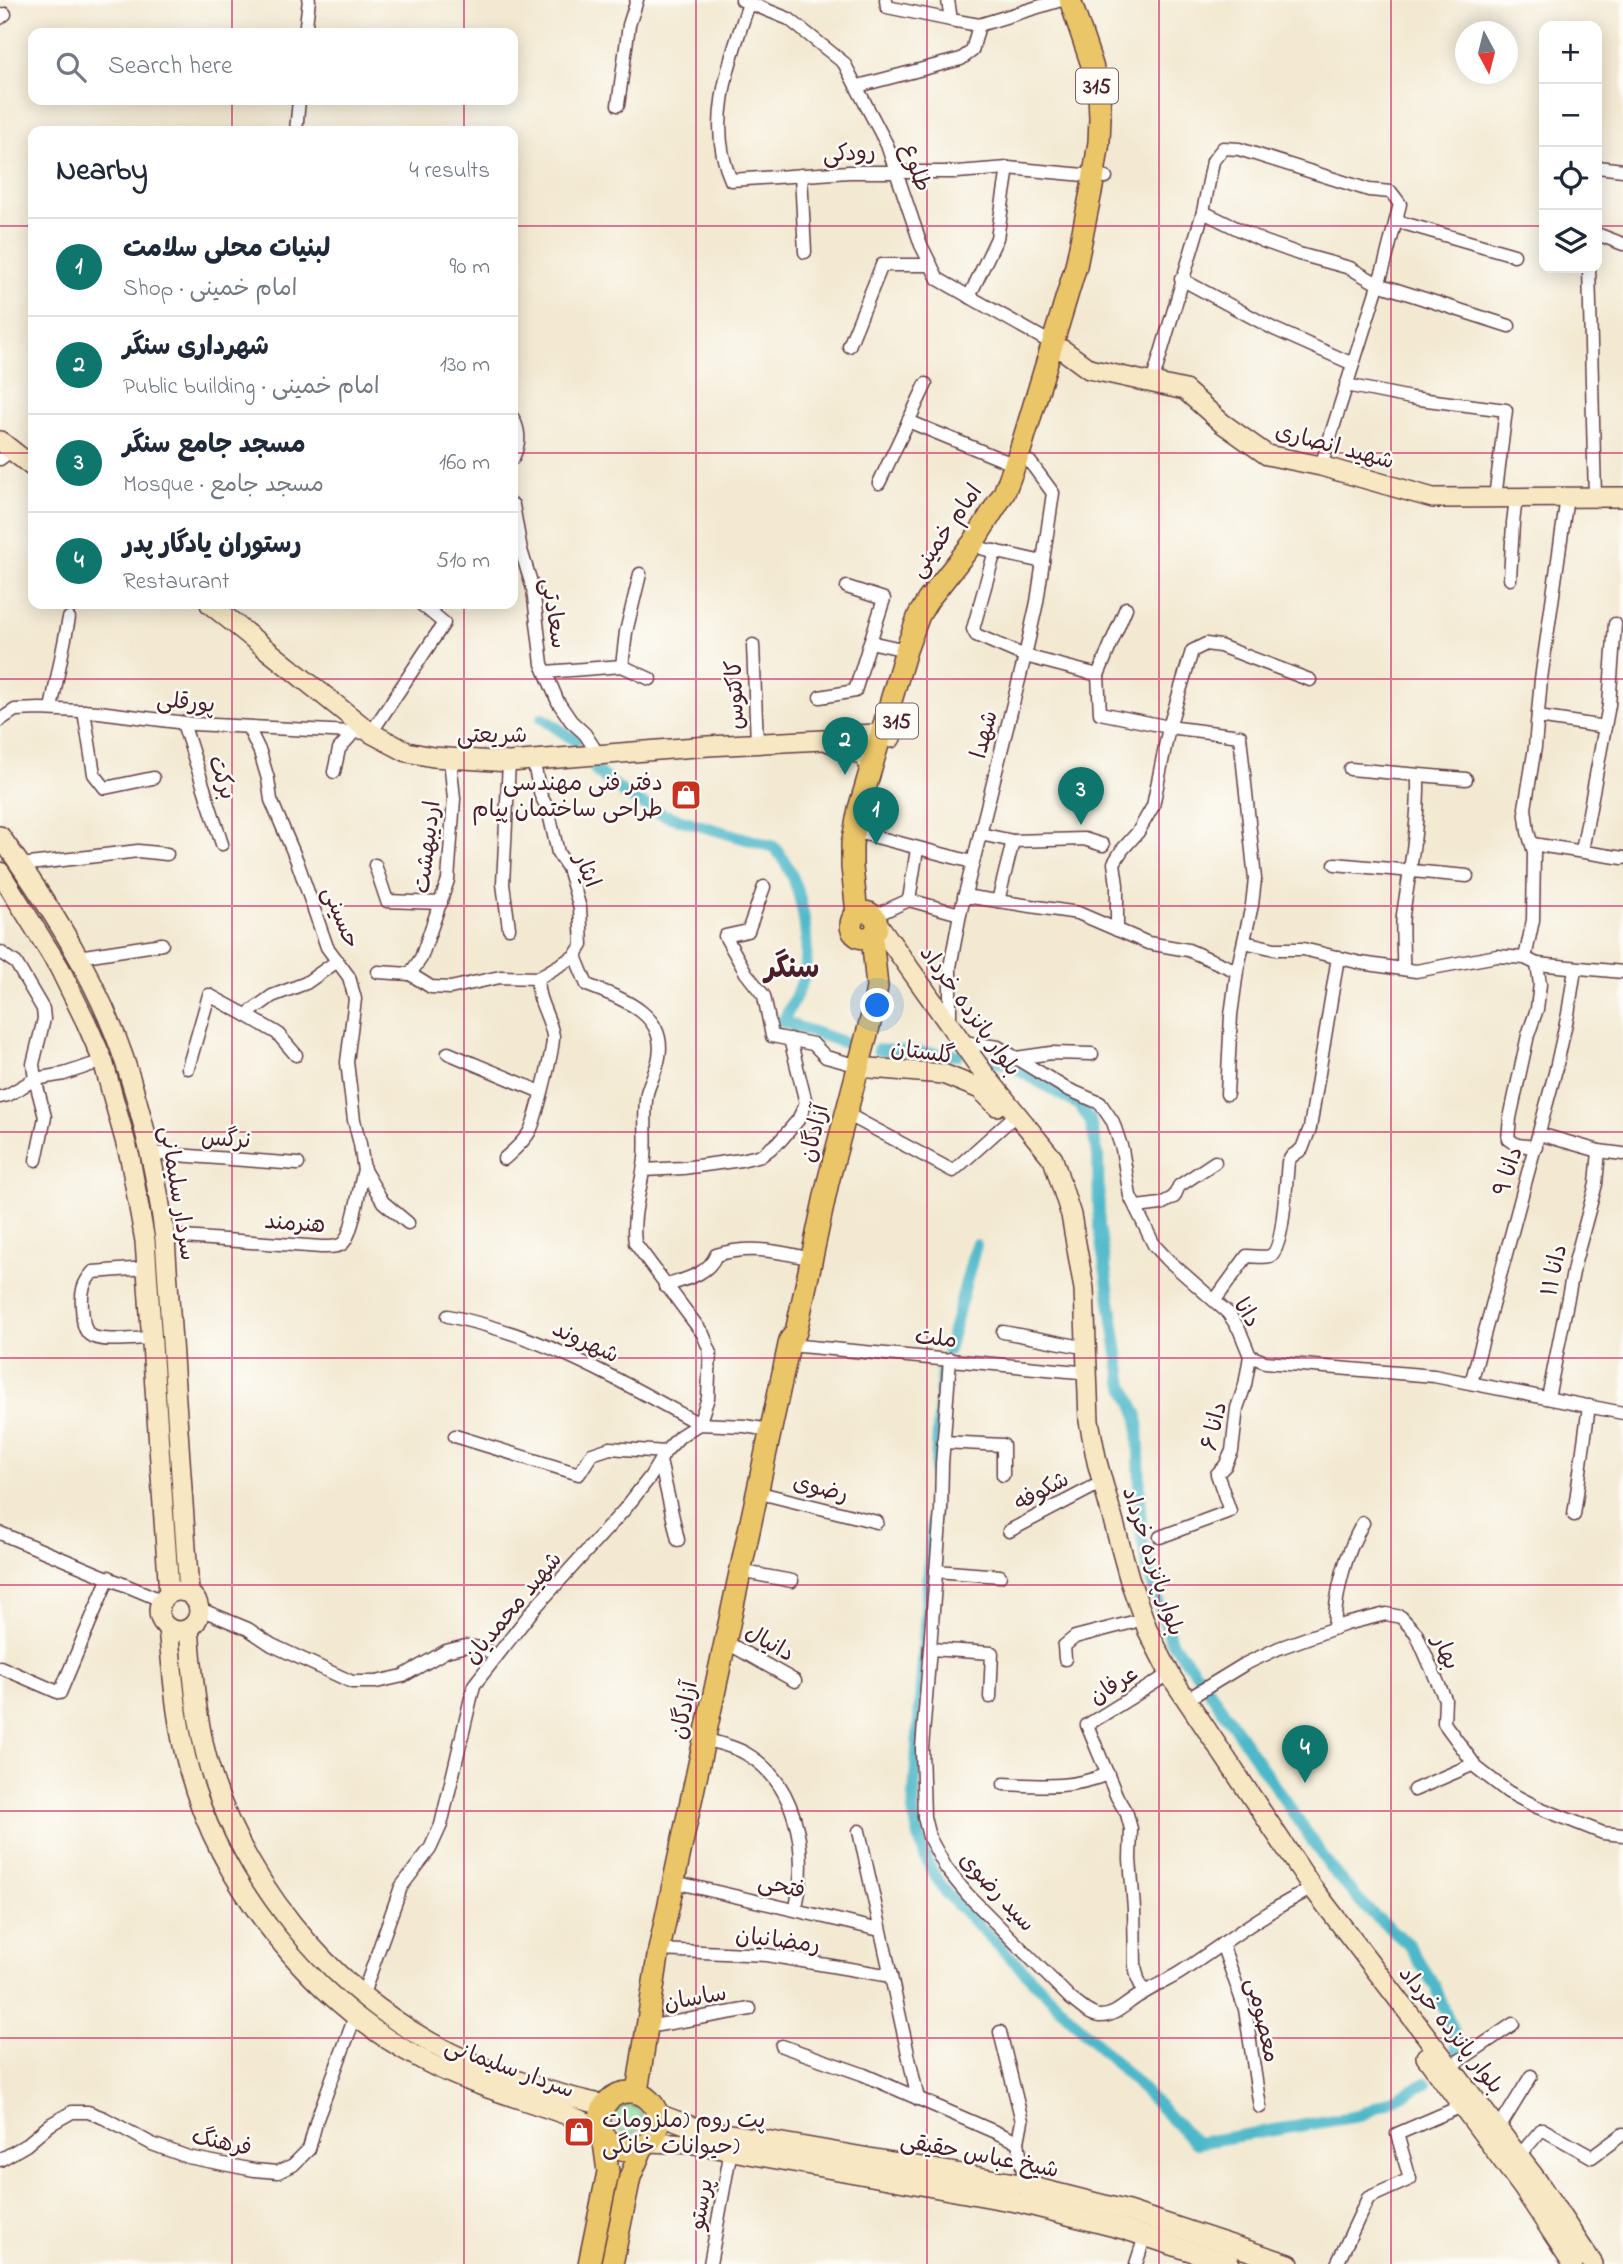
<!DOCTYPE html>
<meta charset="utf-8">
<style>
body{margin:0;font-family:"Indie Flower","Playpen Sans Arabic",sans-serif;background:#f2f2f3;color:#1f2937}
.controls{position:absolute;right:21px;top:21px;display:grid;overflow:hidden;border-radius:14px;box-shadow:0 4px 18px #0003}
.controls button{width:63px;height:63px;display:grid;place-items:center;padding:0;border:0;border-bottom:2px solid #e0e1e3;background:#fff;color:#1f2937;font:35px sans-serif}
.compass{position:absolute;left:1455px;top:21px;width:63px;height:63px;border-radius:50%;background:#fff;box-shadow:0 4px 18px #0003;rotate:173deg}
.you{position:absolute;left:878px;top:1006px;width:24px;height:24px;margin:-18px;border:5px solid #fff;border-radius:50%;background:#1a73e8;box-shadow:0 0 0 10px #1a73e833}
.badge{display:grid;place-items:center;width:46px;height:46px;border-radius:50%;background:#0f766e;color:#fff;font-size:23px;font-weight:700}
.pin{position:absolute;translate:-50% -58px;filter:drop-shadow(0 2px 4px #0008)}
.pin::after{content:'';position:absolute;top:37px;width:24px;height:21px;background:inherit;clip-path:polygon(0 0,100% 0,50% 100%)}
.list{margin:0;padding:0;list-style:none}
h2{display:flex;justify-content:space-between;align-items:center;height:91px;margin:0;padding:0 28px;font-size:30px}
h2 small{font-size:23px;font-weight:400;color:#747a83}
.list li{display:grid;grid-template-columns:46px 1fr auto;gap:21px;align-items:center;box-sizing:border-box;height:98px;padding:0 28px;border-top:2px solid #e0e1e3}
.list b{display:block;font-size:26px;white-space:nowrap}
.list p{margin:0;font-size:23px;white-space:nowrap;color:#747a83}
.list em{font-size:23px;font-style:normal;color:#747a83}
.icon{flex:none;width:38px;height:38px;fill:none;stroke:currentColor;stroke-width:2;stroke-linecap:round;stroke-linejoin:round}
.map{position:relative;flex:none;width:1623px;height:2264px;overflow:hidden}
.search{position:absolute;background:#fff;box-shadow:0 4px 18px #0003;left:28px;top:28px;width:490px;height:77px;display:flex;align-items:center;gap:18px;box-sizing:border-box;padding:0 24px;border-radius:14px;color:#747a83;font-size:26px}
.panel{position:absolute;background:#fff;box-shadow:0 4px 18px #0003;left:28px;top:126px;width:490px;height:483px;border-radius:14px}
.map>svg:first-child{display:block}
.green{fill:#85d99b;stroke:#687c63;stroke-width:2}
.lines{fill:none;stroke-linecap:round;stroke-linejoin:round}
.canal{stroke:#4db8c9;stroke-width:12}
.street-casing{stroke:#633d44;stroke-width:15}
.secondary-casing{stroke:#633d44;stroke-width:22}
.primary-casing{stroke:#633d44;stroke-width:24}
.street{stroke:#fff;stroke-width:12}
.secondary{stroke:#f7e8c3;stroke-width:19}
.primary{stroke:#ebc669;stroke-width:21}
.grid{fill:none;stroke:#c2185b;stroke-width:2;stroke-opacity:0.55}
.labels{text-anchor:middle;stroke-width:5;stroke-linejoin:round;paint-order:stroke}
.shield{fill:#fdfcf7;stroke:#806168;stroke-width:2}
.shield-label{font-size:21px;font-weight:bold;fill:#4a1f2b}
.street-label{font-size:23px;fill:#4a1f2b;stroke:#fdfcf7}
.poi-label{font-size:23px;fill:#4a1f2b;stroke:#fdfcf7;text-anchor:end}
.district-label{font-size:30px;font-weight:bold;fill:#4a1f2b;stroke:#fdfcf7}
</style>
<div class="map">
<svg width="1623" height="2264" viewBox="0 0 1623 2264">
<rect width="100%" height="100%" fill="#fdfcf7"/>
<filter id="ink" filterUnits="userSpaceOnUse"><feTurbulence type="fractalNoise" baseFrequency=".0143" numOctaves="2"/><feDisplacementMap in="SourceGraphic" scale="14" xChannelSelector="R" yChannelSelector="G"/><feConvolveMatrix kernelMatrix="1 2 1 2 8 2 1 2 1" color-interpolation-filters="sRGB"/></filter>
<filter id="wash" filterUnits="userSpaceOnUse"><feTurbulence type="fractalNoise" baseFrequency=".00686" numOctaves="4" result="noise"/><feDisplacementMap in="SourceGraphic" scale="28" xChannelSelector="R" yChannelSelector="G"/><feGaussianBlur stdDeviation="1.57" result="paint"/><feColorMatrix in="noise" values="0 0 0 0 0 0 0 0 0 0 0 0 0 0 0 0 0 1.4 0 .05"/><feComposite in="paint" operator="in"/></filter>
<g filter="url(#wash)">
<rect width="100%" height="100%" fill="#f3e9d2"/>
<circle class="green" cx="629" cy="2120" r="14"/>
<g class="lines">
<g class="canal">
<polyline points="542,718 576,741"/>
<path d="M596 771 629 797 664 815 774 847C801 877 810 932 805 972 802 988 790 1006 783 1022L849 1044"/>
<polyline points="878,1050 958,1055"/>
<polyline points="984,1059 1014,1067 1079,1105 1090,1120 1098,1156 1099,1227 1122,1380 1138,1416 1141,1532 1150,1577 1171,1641 1202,1680 1333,1871 1368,1910 1408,1944 1435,1986 1455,2037 1457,2056"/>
<polyline points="948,1350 976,1245"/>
<path d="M942 1372 913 1811C921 1848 925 1865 948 1895L1196 2143 1359 2116 1426 2083"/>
</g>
</g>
</g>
<g filter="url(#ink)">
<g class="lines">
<g class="street-casing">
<g id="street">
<polyline points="742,0 789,19 844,63 887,145 921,245 938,279 1053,344"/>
<polyline points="886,0 887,7 951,20"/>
<polyline points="948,0 951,20 979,25 1061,0"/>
<path d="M749 3C731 58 705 124 731 180L849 172H957L1008 168 1106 177"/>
<polyline points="0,18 5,14"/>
<polyline points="305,33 309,0"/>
<polyline points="858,86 961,59 972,51 979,25"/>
<polyline points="618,105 629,25 637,0"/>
<polyline points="296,131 299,100"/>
<polyline points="1597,167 1623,170"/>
<polyline points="801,175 805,252"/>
<polyline points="1203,212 1263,241 1299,254 1350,268 1378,284 1509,326"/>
<polyline points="1396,221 1514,255"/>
<polyline points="1597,234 1623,244"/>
<polyline points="1589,268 1595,497"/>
<polyline points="1181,279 1274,329 1353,364"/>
<polyline points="969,297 997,238 1008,168"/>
<polyline points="849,346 882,265 931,265"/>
<polyline points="1152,383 1203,212 1213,161 1223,148 1239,149 1369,190 1391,192 1400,204 1385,263 1321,466"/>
<polyline points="1346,385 1411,398 1506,410 1495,498"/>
<path d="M513 418C520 432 520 443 513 458"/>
<polyline points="908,421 1015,465"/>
<polyline points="0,459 12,450"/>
<polyline points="879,483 926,384"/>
<polyline points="513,505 521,550 533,589 542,664 558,702 571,721 585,734 598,754"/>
<polyline points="973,543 984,549 1043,562"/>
<polyline points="995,551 973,629 976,635 1025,656 1098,675"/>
<polyline points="1510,579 1513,523 1516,498"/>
<polyline points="847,587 884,599 870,642"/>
<polyline points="1126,608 1098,675 1100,713 1169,727 1240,736 1255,879 1252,905 1237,971 1231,1015 1227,1094"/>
<polyline points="753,645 757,743"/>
<polyline points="622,666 626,632 640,574"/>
<polyline points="546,672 622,666 650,679"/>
<polyline points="820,697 855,691 870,642 906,650"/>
<polyline points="51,709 69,618"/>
<polyline points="84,711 94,774 105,788 153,778"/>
<polyline points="1538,717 1605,727"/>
<polyline points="0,720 15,710 40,709 99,712 193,724 371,733 444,623 421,604"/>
<polyline points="183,723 222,844"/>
<polyline points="248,727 260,752 268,779 271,800 297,861 327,947 349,977 355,999 347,1062 354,1120 360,1144 364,1170 383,1202 408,1223"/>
<polyline points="533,760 541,796 548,809 558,853 568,868 580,908 582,945 575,956"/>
<polyline points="509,762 503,884 509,928"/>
<polyline points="1350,769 1466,779"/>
<polyline points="334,772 339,749 354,732"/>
<polyline points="865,834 972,862"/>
<polyline points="980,834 1013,841 1084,839 1103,845"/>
<polyline points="1532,844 1623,858"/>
<polyline points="1582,851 1609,705 1615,624"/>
<polyline points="1335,864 1467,876"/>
<polyline points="21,865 138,851 167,854"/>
<polyline points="375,865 387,901 441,903"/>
<polyline points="764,887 748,931 725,936 746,973 764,996 772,1036 813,1044 826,1057 852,1064"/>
<polyline points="964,896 1078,913 1148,943 1188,950 1237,971"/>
<polyline points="909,900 960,914"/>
<polyline points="998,901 1013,841"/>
<polyline points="874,916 909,900 917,849"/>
<polyline points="1117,930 1117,885 1114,863 1122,850 1138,832 1153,806 1169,727 1192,651 1206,644 1220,646 1310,680"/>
<polyline points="1244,942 1275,949 1303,949 1361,963 1416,971 1497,956 1525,958 1537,964 1623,972"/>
<polyline points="0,952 16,963 43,1009 44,1019 33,1064 35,1079 8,1095 0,1097"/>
<polyline points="78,957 162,944"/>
<polyline points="1525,958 1533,920 1534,852 1528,832 1525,808 1535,747 1541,679 1567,497"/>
<path d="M1403 969C1404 953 1401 930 1403 915 1410 868 1419 824 1418 776"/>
<polyline points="378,972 410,974 431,987 450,988 500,977 538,978"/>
<polyline points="410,974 421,958 448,880 454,799 450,759"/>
<polyline points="246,1015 277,1033 296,1055"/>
<polyline points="950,1023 950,967 960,914 1025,656 1037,602 1053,493 1030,462"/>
<polyline points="963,1042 998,1047 1065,1088 1100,1103 1113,1122 1122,1149 1130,1196 1154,1245 1168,1260 1228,1313 1239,1329 1250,1356 1265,1362 1434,1376 1623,1413"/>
<polyline points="448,1053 541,1092"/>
<polyline points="1016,1058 1051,1053 1092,1054"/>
<polyline points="188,1068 209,995 246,1015 272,996 306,983 336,962"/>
<polyline points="845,1113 953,1171 1010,1120"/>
<polyline points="1539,1134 1599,1151 1623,1154"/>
<polyline points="1536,1147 1517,1145 1508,1139 1510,1118 1528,1035 1537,1009 1540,984 1537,964"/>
<polyline points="150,1153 298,1164"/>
<path d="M504 1159C513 1151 524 1142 530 1131 536 1119 554 1048 553 1036 550 1016 535 998 538 978L575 956"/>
<polyline points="36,1160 45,1117 35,1079 64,1074 103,1061"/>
<polyline points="644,1170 683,1168 741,1160 762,1155 780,1141 798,1120 806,1103 790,1039"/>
<polyline points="1137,1207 1161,1204 1174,1197 1179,1186 1215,1162"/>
<path d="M165 1239 183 1237 321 1247C327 1247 336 1248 342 1244 353 1237 359 1186 364 1170"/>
<path d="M146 1268 93 1272C83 1283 81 1292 82 1307 83 1315 82 1326 88 1333 96 1344 137 1338 151 1338"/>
<path d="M665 1286C685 1279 708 1275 716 1255 747 1246 772 1250 803 1257"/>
<path d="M1215 1300 1247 1256C1254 1256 1264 1258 1270 1256 1284 1250 1286 1179 1288 1162L1292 1156 1302 1149 1310 1128 1338 957"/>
<path d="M448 1316C542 1335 616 1378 699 1424L708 1398 710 1351 703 1334 635 1243C631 1215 642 1186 645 1158 647 1138 643 1113 647 1093 650 1081 657 1070 659 1057 667 1013 620 998 587 985L575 956"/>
<polyline points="1003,1332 1077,1346"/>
<polyline points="789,1345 1079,1372"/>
<path d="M950 1359 942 1464 941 1510 922 1748 924 1817 929 1837 946 1868 967 1894 1071 1999C1079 2005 1089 2015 1099 2016 1116 2017 1128 2001 1142 1994 1156 1985 1171 1979 1184 1970 1223 1944 1261 1915 1303 1893"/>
<polyline points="1471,1383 1555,1073 1568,1014 1575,969"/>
<polyline points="1548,1398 1575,1262 1596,1184 1599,1151"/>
<polyline points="455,1436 579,1474 592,1454 610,1448 665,1452"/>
<polyline points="943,1442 1003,1445 1003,1475"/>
<polyline points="660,1461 678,1540"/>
<polyline points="756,1492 877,1522"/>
<polyline points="1574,1515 1589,1406"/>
<polyline points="1009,1531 1093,1487"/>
<polyline points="0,1533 161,1600"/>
<polyline points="1160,1537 1230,1511 1217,1474 1225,1466 1232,1451 1237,1408 1245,1385 1250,1356"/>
<polyline points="739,1571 792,1581"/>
<polyline points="936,1571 1000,1576"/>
<polyline points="200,1609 248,1629 272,1645 352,1682 376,1682 403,1676 446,1651 466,1646 481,1648 495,1655"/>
<path d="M1334 1628C1336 1591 1344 1556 1363 1523"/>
<polyline points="724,1641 795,1681"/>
<polyline points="930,1649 992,1653 990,1697"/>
<polyline points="1065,1659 1064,1646 1075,1637 1133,1622"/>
<polyline points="0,1667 60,1693 109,1577"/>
<polyline points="1186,1700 1245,1664 1279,1648 1346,1624 1386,1614 1401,1617 1416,1633 1445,1699 1444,1723 1477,1768 1508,1792 1537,1807 1603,1833 1623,1835"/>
<path d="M704 1739C717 1743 733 1746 745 1753 796 1782 808 1848 797 1902"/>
<path d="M1004 1784C1045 1786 1069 1789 1108 1774"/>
<polyline points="1414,1790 1474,1764"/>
<polyline points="859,1831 918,2099"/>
<polyline points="674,1882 880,1930"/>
<polyline points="1222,1944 1245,2009 1260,2107"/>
<polyline points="659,1950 767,1955 891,1976"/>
<polyline points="1144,1992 1138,1979 1135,1966 1134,1909 1130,1859 1131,1829 1127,1814 1117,1797 1087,1725 1161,1679"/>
<polyline points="363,1994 401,1887 430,1849 441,1825 474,1685 533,1610 624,1510 650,1477 665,1452 680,1436 699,1424 745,1426 769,1430"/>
<polyline points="647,2027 750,2009"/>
<polyline points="1000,2032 1022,2121 1018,2142 1025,2185"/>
<polyline points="782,2046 862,2074 1018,2142"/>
<polyline points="1450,2067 1513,2024"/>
<polyline points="1498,2130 1531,2076"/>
<polyline points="1519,2156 1542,2129 1592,2157 1623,2134"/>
<polyline points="0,2160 26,2145 51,2124 72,2112 88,2112 104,2118 152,2144 188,2157 254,2170 278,2172 293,2165 309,2149 317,2119 356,2014"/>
<polyline points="710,2264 731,2150"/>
<polyline points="1136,2264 1145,2236"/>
<polyline points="1337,2264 1368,2198 1410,2179 1397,2134 1462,2106"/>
</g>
</g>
<g class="secondary-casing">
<g id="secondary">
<polyline points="1063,350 1089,369 1185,390 1222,423 1267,455 1321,466 1433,498 1623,497"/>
<polyline points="0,441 33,467"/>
<polyline points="210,604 371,733 407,752 433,757 509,762 708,746 823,740 852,735 881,734 891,738"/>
<polyline points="827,741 862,755 872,767"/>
<path d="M0 836C48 903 96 977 123 1056 143 1115 157 1177 165 1239L189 1592"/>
<polyline points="0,872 59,967 86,1022 103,1061 130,1158 145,1241 169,1593"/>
<polyline points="878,924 985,1075 1053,1159 1071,1215 1084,1289 1089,1421 1097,1462 1130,1581 1148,1631 1172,1678 1312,1887 1536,2179 1593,2264"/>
<polyline points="858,1067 943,1074 980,1089 997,1106"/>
<circle cx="179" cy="1611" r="20"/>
<path d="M168 1628C173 1676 176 1724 189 1770 221 1887 314 2003 423 2060 479 2090 542 2103 601 2128"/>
<path d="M189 1629C193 1675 196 1721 209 1766 242 1880 326 1983 430 2042 483 2071 545 2092 604 2105"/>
<polyline points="1426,2057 1523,2188 1573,2264"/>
<polyline points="658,2114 696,2128 1025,2185 1128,2211 1289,2264"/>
<polyline points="649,2142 694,2144 1021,2203 1123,2229 1230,2264"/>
</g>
</g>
<g class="primary-casing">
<g id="primary">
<circle cx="864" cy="925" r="13"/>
<polyline points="857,914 852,867 852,844 859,809 906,650 919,615 928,600 973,543 1004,493 1020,451 1076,266 1092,187 1099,142 1100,118 1099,94 1092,65 1070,0"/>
<circle cx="629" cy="2121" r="29"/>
<polyline points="637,2092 659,1950 790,1340 796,1332 828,1182 872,1015 877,987 872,936"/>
<polyline points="589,2264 608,2172 603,2135"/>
<polyline points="612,2264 630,2177 643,2146"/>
</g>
</g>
<use href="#street" class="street"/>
<use href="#secondary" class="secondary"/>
<use href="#primary" class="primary"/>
</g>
</g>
<path class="grid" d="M232 0V33M464 0V33M696 0V2264M927 0V2264M1159 0V2264M1391 0V2264M232 100V131M464 100V131M0 226H33M513 226H1544M1597 226H1623M0 453H33M513 453H1623M232 604V2264M464 604V2264M0 679H1623M0 906H1623M0 1132H1623M0 1358H1623M0 1585H1623M0 1811H1623M0 2038H1623"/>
<defs>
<g id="shop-square" transform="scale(1.575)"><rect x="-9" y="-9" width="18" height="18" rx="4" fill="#c8321e" stroke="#fdfcf7"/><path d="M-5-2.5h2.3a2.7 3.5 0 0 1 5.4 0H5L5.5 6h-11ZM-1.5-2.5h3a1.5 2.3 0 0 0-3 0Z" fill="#fff"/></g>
</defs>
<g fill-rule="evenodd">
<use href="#shop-square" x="686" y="795"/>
<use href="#shop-square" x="579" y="2132"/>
</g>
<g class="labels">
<g class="shield">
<rect x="1076" y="68.5" width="42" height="35" rx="5"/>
<rect x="876" y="703.5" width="42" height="35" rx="5"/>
</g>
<g class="shield-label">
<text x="1097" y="93">315</text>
<text x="897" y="728">315</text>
</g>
<g class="street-label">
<text transform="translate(849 152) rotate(-3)" y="8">رودکی</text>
<text transform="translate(917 167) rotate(71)" y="8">طلوع</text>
<text transform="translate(1335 445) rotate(15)" y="8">شهید انصاری</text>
<text transform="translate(945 530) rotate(-55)" y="8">امام خمینی</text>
<text transform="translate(555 613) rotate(81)" y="8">سعادتی</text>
<text transform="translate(734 695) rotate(-92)" y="8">کاکتوس</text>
<text transform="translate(186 701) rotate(6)" y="8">پورقلی</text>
<text x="492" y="742">شریعتی</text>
<text transform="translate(983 734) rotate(-75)" y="8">شهدا</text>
<text transform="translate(223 777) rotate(72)" y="8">برکت</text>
<text transform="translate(426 847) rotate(-83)" y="8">اردیبهشت</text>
<text transform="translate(588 870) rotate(68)" y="8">ایثار</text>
<text transform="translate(342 917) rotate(68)" y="8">حسینی</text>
<text transform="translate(971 1010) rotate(54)" y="8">بلوار پانزده خرداد</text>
<text transform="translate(923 1051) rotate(8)" y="8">گلستان</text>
<text transform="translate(813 1133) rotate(-76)" y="8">آزادگان</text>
<text transform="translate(226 1138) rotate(4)" y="8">نرگس</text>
<text transform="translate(1507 1171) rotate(-73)" y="8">دانا ۹</text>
<text transform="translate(179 1193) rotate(81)" y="8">سردار سلیمانی</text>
<text transform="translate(295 1222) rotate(4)" y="8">هنرمند</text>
<text transform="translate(1553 1270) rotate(-78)" y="8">دانا ۱۱</text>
<text transform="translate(1248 1312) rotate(57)" y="8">دانا</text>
<text transform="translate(936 1337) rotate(5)" y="8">ملت</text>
<text transform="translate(586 1341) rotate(25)" y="8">شهروند</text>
<text transform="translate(1213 1426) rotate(-77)" y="8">دانا ۶</text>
<text transform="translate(821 1487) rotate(14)" y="8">رضوی</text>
<text transform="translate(1041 1490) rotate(-28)" y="8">شکوفه</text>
<text transform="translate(1154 1561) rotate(72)" y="8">بلوار پانزده خرداد</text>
<text transform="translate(512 1607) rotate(-50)" y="8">شهید محمدیان</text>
<text transform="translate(770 1642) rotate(29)" y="8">دانیال</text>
<text transform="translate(1447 1652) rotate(66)" y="8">بهار</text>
<text transform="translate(1113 1684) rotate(-32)" y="8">عرفان</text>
<text transform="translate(683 1710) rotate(-78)" y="8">آزادگان</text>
<text transform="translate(782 1885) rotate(13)" y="8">فتحی</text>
<text transform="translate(998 1891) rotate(47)" y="8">سید رضوی</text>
<text transform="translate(778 1939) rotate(7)" y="8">رمضانیان</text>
<text transform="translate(695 1997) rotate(-10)" y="8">ساسان</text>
<text transform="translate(1264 2020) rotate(77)" y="8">معصومی</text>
<text transform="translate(1452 2029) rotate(52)" y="8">بلوار پانزده خرداد</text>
<text transform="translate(510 2067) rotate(20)" y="8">سردار سلیمانی</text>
<text transform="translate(222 2141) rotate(12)" y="8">فرهنگ</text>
<text transform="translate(980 2154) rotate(11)" y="8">شیخ عباس حقیقی</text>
<text transform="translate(700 2204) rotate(-80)" y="8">پرستو</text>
</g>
<g class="poi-label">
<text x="663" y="790">دفتر فنی مهندسی<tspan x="663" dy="26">طراحی ساختمان پیام</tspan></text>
<text x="602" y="2127" text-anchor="start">پت روم (ملزومات<tspan x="602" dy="26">حیوانات خانگی)</tspan></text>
</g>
<g class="district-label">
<text x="792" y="977">سنگر</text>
</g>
</g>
</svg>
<div class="controls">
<button>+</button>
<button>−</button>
<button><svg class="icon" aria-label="locate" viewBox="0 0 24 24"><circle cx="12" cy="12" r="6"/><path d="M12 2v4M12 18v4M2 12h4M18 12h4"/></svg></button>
<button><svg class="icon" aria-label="layers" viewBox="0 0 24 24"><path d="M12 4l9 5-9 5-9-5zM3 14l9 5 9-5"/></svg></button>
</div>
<svg class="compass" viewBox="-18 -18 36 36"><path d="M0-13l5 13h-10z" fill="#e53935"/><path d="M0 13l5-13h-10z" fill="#747a83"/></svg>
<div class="you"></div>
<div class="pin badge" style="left:876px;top:845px">1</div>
<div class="pin badge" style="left:845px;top:775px">2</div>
<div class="pin badge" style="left:1081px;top:825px">3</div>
<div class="pin badge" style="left:1305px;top:1783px">4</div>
<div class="search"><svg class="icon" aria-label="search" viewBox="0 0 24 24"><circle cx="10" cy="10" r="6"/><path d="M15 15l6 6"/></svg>Search here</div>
<section class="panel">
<h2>Nearby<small>4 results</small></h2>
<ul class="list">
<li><span class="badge">1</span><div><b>لبنیات محلی سلامت</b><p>Shop · امام خمینی</p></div><em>90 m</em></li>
<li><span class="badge">2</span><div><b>شهرداری سنگر</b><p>Public building · امام خمینی</p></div><em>130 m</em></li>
<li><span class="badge">3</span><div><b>مسجد جامع سنگر</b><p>Mosque · مسجد جامع</p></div><em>160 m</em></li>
<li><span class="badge">4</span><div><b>رستوران یادگار پدر</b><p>Restaurant</p></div><em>510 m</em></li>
</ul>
</section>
</div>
